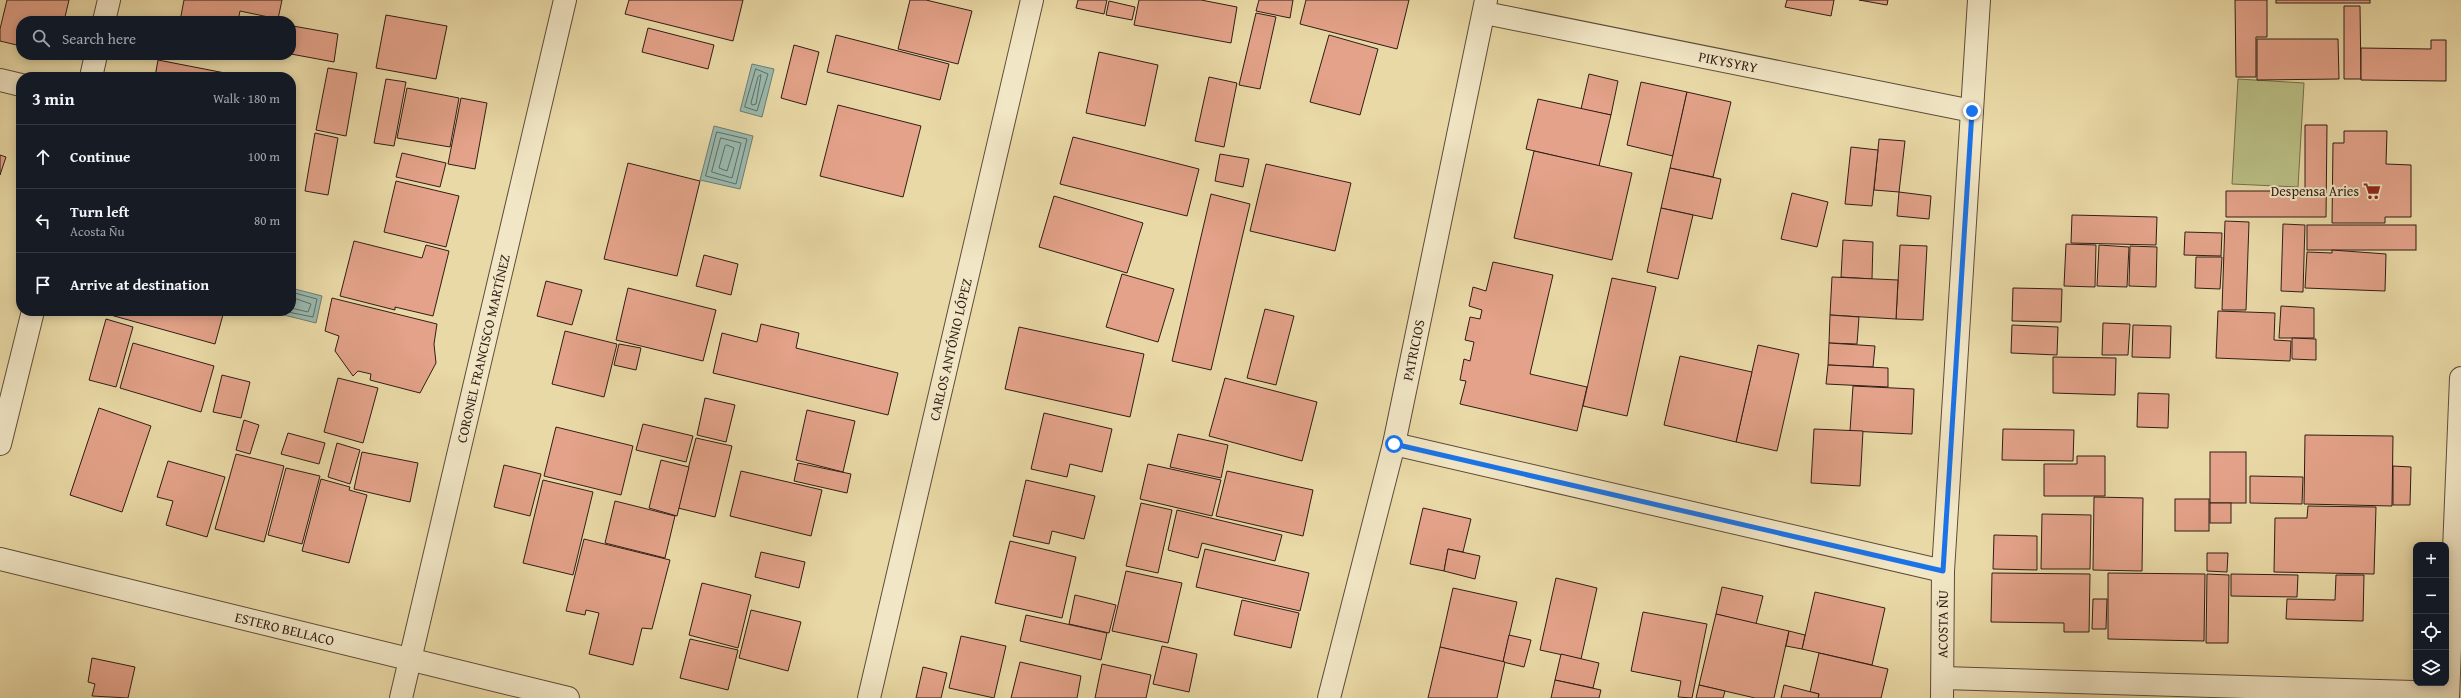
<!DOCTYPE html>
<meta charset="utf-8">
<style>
body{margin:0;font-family:"Gentium Book Plus",serif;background:#20242c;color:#f1f3f6}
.controls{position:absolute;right:12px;bottom:12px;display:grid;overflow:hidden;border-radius:8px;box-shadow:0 2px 10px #0003}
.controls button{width:36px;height:36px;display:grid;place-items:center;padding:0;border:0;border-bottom:1px solid #363941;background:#171b24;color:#f1f3f6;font:20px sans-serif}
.stop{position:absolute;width:12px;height:12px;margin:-9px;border:3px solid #1a73e8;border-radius:50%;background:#fff}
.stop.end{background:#1a73e8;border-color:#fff;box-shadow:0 1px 4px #0008}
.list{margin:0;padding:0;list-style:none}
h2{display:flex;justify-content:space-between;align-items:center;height:52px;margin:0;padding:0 16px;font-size:17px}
h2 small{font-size:13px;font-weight:400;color:#9ea1a6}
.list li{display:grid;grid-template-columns:26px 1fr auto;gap:12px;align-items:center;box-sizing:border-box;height:64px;padding:0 16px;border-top:1px solid #363941}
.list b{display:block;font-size:15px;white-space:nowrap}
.list p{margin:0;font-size:13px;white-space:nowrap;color:#9ea1a6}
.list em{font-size:13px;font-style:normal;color:#9ea1a6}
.icon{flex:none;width:22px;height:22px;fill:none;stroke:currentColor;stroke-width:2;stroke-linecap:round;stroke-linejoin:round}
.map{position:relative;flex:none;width:2461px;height:698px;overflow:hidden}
.search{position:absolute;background:#171b24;box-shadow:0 2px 10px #0003;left:16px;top:16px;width:280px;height:44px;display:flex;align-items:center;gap:10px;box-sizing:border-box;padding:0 14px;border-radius:16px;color:#9ea1a6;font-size:15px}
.panel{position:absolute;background:#171b24;box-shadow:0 2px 10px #0003;left:16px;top:72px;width:280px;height:244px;border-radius:16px}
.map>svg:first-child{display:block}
.green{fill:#b9bf85;stroke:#746e4e}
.water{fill:#99b9ae;stroke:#6f7b71}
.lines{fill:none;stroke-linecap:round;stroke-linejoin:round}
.shore{stroke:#646b62;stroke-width:1}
.building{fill:#e3a289;stroke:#301d16}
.minor-casing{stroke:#5e4c3a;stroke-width:24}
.tertiary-casing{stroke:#5e4c3a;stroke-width:24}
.minor{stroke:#f1e6c5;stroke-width:22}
.tertiary{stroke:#f1e6c5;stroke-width:22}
.route{stroke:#1a73e8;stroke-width:5}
.labels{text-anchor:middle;stroke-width:4;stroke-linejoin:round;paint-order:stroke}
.street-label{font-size:14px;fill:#301d16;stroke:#f1e6c5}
.poi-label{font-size:14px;fill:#301d16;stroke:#f1e6c5;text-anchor:end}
</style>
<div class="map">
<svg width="2461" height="698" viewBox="0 0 2461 698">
<rect width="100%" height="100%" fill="#e9d9a6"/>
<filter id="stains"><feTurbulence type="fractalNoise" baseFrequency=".005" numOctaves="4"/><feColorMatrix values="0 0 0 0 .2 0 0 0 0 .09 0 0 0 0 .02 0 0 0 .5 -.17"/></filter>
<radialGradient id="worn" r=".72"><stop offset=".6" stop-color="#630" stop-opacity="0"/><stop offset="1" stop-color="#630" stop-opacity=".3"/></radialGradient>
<polygon class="green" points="2238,79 2304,83 2298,187 2232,184"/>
<g class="water">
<polygon points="752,64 774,69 762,117 740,111"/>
<polygon points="714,126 753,136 740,189 700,180"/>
<polygon points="291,288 322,296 316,323 272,312 291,311"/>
</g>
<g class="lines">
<g class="shore">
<polygon points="756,69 768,74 757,111 745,107"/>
<polygon points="761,75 756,104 752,105 751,103 758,77"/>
<polygon points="717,132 747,139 736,184 706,176"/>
<polygon points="721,138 741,143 732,178 712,172"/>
<polygon points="727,145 734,148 727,171 719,168 725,146"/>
<polyline points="291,297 311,304 308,312 291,308"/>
<polyline points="283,311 313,317 317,299 291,292"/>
</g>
</g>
<g class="building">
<polygon points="7,0 69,0 64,21 21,21 21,46 0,41 0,29"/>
<polygon points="184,0 282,0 278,19 240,11 238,21 180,21"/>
<polygon points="629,0 743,0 733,41 625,14"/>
<polygon points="910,0 926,0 972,11 958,64 898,49"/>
<polygon points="1078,0 1107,0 1104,14 1076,8"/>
<polygon points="1139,0 1201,0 1237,7 1231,43 1134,25"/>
<polygon points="1259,0 1293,0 1290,18 1256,11"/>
<polygon points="1306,0 1409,0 1397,49 1300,24"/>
<polygon points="1787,0 1834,0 1831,16 1785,7"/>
<polygon points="1859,0 1888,0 1887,5"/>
<polygon points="2235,0 2267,0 2267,37 2256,37 2256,77 2236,77"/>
<rect x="2276" y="0" width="94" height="3"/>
<polygon points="1109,1 1135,7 1132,20 1106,15"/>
<polygon points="2344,6 2360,6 2361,79 2344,79"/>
<polygon points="1256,13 1276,17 1260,89 1239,85"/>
<polygon points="386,15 447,26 436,79 376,68"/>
<polygon points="293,26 338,34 334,62 291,54"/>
<polygon points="648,28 714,45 708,69 642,52"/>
<polygon points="836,35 949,64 940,100 827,72"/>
<polygon points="1329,35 1378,49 1360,115 1310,102"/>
<polygon points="2257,39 2338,39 2339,79 2257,80"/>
<polygon points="2431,40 2446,40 2446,81 2361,80 2361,48 2431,49"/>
<polygon points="794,45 819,52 806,105 781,98"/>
<polygon points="1099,52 1158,65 1145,126 1086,113"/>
<polygon points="158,60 225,73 224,77 155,77"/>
<polygon points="328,68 357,73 346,136 316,130"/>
<polygon points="1589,74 1618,81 1611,115 1581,109"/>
<polygon points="1209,77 1237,83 1224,147 1195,141"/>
<polygon points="386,79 406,82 394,146 374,143"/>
<polygon points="1641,82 1687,92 1673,156 1627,145"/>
<polygon points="407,88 459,98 450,147 397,138"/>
<polygon points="1687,92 1731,102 1713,177 1670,168"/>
<polygon points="461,98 487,103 475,169 448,164"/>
<polygon points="1538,99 1611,115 1599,166 1526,149"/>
<polygon points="838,105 921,126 903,197 820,176"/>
<polygon points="2305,125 2327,125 2326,217 2226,217 2226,191 2305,191"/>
<polygon points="2344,131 2387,131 2386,164 2411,165 2411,217 2385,217 2385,223 2332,223 2333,143 2344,143"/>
<polygon points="315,133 338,138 328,195 305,191"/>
<polygon points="1073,137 1199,169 1187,216 1060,184"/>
<polygon points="1879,139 1905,141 1899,192 1874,190"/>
<polygon points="1851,147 1878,150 1872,206 1845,204"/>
<polygon points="1534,151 1632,173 1612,260 1514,238"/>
<polygon points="402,153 446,163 440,187 396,177"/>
<polygon points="1220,154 1249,159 1243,187 1215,181"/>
<polygon points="0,155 6,157 0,175"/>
<polygon points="628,163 700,181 677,276 604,259"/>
<polygon points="1266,164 1351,183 1335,251 1250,231"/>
<polygon points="1670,168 1721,179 1712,219 1661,208"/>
<polygon points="396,181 459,196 446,247 384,232"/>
<polygon points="1899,192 1931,196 1929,219 1897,216"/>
<polygon points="1792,193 1828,202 1817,247 1781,239"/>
<polygon points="1211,194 1250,204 1211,370 1172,361"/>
<polygon points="1054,196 1143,223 1127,273 1039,247"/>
<polygon points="1661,208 1693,215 1678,279 1647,272"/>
<polygon points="2072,215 2157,217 2156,245 2071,243"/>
<polygon points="2225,221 2249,222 2246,310 2222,310"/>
<polygon points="2283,224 2305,225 2303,292 2281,291"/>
<rect x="2307" y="225" width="109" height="25"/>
<polygon points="2185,232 2222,233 2221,256 2184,255"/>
<polygon points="1843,240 1873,242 1872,279 1841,277"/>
<polygon points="354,241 422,258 426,245 449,251 433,316 395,307 395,310 340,296"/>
<polygon points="2066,244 2096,245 2095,287 2064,286"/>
<polygon points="1900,245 1927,246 1923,320 1896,319"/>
<polygon points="2099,245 2129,247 2127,287 2097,286"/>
<polygon points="2130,246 2157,247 2156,287 2129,286"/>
<polygon points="2332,250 2386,254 2385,291 2305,288 2307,252 2332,253"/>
<polygon points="704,255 738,264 731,295 696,286"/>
<polygon points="2196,257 2222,257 2220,289 2195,288"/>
<polygon points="1493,262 1553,275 1530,374 1587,387 1577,431 1460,404 1466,381 1460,380 1464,359 1470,361 1474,342 1465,340 1470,317 1480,319 1482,310 1469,306 1473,287 1486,291"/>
<polygon points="1122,274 1174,289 1158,342 1106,327"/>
<polygon points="1832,277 1898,280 1896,319 1830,315"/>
<polygon points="1612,278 1656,287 1627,416 1583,406"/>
<polygon points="546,281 582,290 572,325 537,316"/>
<polygon points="628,288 716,310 703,361 616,340"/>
<polygon points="2013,288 2062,289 2061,322 2012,321"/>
<polygon points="332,298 437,324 434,344 436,363 420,393 370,380 371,374 358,371 353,376 335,351 339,336 325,331"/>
<polygon points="2281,306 2314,308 2314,338 2279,338"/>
<polygon points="1265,309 1294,316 1276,385 1247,378"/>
<polygon points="108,311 224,311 215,344 107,314"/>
<polygon points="2218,311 2275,313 2274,340 2291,341 2290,361 2216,358"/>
<polygon points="1830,315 1859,317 1857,344 1829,343"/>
<polygon points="106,319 133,327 116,387 89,380"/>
<polygon points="2103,323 2130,324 2128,355 2102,355"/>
<polygon points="761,324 799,333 796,348 898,373 888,415 713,373 722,333 757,342"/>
<polygon points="2012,325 2058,327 2057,355 2011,353"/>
<polygon points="2133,325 2171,326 2170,358 2132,357"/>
<polygon points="1019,327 1144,354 1130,417 1005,389"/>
<polygon points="565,331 617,344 604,397 552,384"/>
<polygon points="2292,338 2316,339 2316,360 2292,359"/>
<polygon points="133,343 214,366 201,412 120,388"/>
<polygon points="1829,343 1875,346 1873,367 1828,365"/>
<polygon points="619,344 641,348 636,370 614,365"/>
<polygon points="1758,345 1799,354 1777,451 1736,442"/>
<polygon points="1680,356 1752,372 1736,442 1664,425"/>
<polygon points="2053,357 2116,358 2115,395 2053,393"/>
<polygon points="1828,365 1888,368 1888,387 1826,384"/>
<polygon points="222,375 250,382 241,418 213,412"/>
<polygon points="338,378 378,388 363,443 324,432"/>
<polygon points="1225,378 1317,402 1302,461 1209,436"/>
<polygon points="1853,386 1914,389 1912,434 1850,431"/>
<polygon points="2138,393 2169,394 2168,428 2137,427"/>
<polygon points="705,398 735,405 726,442 697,435"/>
<polygon points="99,408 151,426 122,512 70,495"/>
<polygon points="807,410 855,421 843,472 796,460"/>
<polygon points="1044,413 1112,429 1102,472 1070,464 1067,477 1031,469"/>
<polygon points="244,420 259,425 250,454 236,450"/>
<polygon points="643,424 693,436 686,462 636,450"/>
<polygon points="556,427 633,446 621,495 544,476"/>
<polygon points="1814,429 1863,431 1860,486 1811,483"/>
<polygon points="2003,429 2074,430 2073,461 2002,460"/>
<polygon points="288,433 325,443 319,464 281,454"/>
<polygon points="1178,434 1228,445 1221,478 1170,467"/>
<polygon points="2305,435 2393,436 2392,506 2304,504"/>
<polygon points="696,438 732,446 715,517 678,508"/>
<polygon points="337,443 360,450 350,484 328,477"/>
<polygon points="362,452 418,463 410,502 354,489"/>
<rect x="2210" y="452" width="36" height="51"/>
<polygon points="236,454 284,466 264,542 215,529"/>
<polygon points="2077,456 2105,456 2105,496 2044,496 2044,464 2077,464"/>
<polygon points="661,460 689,467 677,516 649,508"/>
<polygon points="168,461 225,477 207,537 166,525 173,501 157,497"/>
<polygon points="798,463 851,474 847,493 794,481"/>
<polygon points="1148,464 1221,480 1212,516 1140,499"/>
<polygon points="504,465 541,474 530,516 494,507"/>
<polygon points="2393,466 2411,467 2410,505 2393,505"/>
<polygon points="286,468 320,476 302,544 268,535"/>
<polygon points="741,471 822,490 811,536 730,516"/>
<polygon points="1227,471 1313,490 1303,536 1216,516"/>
<polygon points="2250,476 2303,477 2302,504 2250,503"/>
<polygon points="321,479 350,487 349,490 367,495 349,563 302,551"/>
<polygon points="543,480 593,492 573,575 523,563"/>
<polygon points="1026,480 1095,496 1084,539 1052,531 1049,544 1013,536"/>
<polygon points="2094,497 2143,498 2142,571 2093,570"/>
<rect x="2175" y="499" width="34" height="32"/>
<polygon points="615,501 675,516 665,558 605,543"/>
<polygon points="1141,503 1172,510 1158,573 1126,566"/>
<rect x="2210" y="503" width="21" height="20"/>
<polygon points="2308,506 2376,507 2374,574 2274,572 2275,518 2307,518"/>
<polygon points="1423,508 1471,519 1463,552 1448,549 1444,571 1410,564"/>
<polygon points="1177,510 1282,535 1275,561 1202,543 1198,558 1168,550"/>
<polygon points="2042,514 2091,515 2090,569 2041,569"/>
<polygon points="1994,535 2037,536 2037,570 1993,569"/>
<polygon points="584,539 670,560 652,629 642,628 633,665 589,654 599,613 586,610 585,615 566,611"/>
<polygon points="1010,541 1076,557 1062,618 995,603"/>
<polygon points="1205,549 1309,573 1300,611 1196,587"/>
<polygon points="1448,549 1480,556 1475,579 1444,571"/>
<polygon points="761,552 805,562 799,588 755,577"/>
<polygon points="2207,553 2228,553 2227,572 2207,571"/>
<polygon points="1126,571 1182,583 1168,643 1112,631"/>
<polygon points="1992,573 2090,574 2089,632 2064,632 2064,623 1991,622"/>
<polygon points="2108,573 2205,574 2204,641 2108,639"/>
<polygon points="2207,574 2229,575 2228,643 2206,643"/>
<polygon points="2231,574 2298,575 2297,597 2231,596"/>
<polygon points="2336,575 2364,575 2363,621 2286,619 2287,599 2335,600"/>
<polygon points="1556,578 1597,588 1581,659 1540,650"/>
<polygon points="702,583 751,595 738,648 689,635"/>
<polygon points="1722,587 1763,596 1756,624 1716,614"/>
<polygon points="1453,588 1517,602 1503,662 1440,647"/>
<polygon points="1815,592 1885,608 1872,665 1802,649"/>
<polygon points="1075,595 1116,605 1109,633 1069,624"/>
<polygon points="2093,599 2107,599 2106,629 2092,629"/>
<polygon points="1242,600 1299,613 1291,648 1234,635"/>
<polygon points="751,610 801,622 788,671 739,658"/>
<polygon points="1643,612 1707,624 1692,698 1678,697 1681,681 1631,671"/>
<polygon points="1716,614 1789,631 1774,698 1755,698 1699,685"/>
<polygon points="1026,615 1107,633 1101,660 1020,641"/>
<polygon points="1789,631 1805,635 1802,649 1786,646"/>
<polygon points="1509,635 1531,640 1524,667 1503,662"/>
<polygon points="961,636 1006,646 994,698 949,688"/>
<polygon points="690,639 738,650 728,690 680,678"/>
<polygon points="1162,646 1197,654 1189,692 1153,684"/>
<polygon points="1440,647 1505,662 1497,698 1428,698"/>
<polygon points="1819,653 1888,669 1881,698 1818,698 1819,694 1810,692"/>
<polygon points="1561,654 1599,663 1593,688 1555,680"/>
<polygon points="92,658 135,667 128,698 92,696 95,684 88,682"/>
<polygon points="1020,662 1081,676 1077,698 1011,698"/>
<polygon points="1102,664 1151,675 1146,698 1095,698"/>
<polygon points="923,667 947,673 941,698 916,698"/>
<polygon points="1555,680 1601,690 1599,698 1551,698"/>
<polygon points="1699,685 1725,691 1723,698 1696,698"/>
<polygon points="1784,685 1819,694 1818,698 1781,698"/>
</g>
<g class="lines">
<g class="minor-casing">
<g id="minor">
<path id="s1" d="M1485 13 1972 111"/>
<polyline points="104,21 109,0"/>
<polyline points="91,77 96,55"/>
<polyline points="0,80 21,85"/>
<polyline points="0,444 33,311"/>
<polyline points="1394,444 1943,571"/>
<path id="s2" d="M0 559 568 698"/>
<polyline points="1943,678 2448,693"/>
<path id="s3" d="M401 698 565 0"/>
<path id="s4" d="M869 698 1032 0"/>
<path id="s5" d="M1329 698 1394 444 1486 0"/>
<polyline points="2448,698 2461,378"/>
</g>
</g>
<g class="tertiary-casing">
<g id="tertiary">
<path id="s6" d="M1942 698 1943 571 1979 0"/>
</g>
</g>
<use href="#minor" class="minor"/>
<use href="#tertiary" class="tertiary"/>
</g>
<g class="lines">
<polyline class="route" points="1394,444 1943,571 1972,111"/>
</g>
<defs>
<g id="supermarket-bare" transform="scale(1.38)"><path d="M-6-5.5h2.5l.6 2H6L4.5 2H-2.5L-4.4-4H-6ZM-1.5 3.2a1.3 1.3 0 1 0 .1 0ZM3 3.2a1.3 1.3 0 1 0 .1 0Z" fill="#8f2418" stroke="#f1e6c5" stroke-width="2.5" paint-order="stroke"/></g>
</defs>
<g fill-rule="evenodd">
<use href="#supermarket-bare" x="2372" y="191"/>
</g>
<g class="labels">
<g class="street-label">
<text dy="5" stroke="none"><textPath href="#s1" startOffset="248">PIKYSYRY</textPath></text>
<text dy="5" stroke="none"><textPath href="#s3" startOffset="359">CORONEL FRANCISCO MARTÍNEZ</textPath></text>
<text dy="5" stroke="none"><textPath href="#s4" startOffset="358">CARLOS ANTÓNIO LÓPEZ</textPath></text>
<text dy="5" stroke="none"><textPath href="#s5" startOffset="358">PATRICIOS</textPath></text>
<text dy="5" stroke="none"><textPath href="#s6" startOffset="74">ACOSTA ÑU</textPath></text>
<text dy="5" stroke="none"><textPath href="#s2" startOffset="293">ESTERO BELLACO</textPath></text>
</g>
<g class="poi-label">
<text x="2359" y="196">Despensa Aries</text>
</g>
</g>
<rect width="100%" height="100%" filter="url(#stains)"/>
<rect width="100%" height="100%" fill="url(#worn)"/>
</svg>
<div class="controls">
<button>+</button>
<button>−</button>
<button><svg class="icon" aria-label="locate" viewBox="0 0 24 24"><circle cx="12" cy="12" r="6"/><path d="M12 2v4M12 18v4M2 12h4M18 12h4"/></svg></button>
<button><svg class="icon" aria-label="layers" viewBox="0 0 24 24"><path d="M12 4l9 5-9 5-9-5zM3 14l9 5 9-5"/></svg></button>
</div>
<div class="stop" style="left:1394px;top:444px"></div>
<div class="stop end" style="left:1972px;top:111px"></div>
<div class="search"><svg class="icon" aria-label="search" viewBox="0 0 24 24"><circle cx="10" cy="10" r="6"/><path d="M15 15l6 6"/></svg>Search here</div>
<section class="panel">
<h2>3 min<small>Walk · 180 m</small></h2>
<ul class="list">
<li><svg class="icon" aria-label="ahead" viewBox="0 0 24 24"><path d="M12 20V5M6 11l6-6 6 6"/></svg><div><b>Continue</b></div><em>100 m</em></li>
<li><svg class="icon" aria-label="left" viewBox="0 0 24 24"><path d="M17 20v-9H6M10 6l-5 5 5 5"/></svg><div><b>Turn left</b><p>Acosta Ñu</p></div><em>80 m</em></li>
<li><svg class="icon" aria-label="arrive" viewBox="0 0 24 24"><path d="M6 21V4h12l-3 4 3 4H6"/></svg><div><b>Arrive at destination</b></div></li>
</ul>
</section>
</div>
